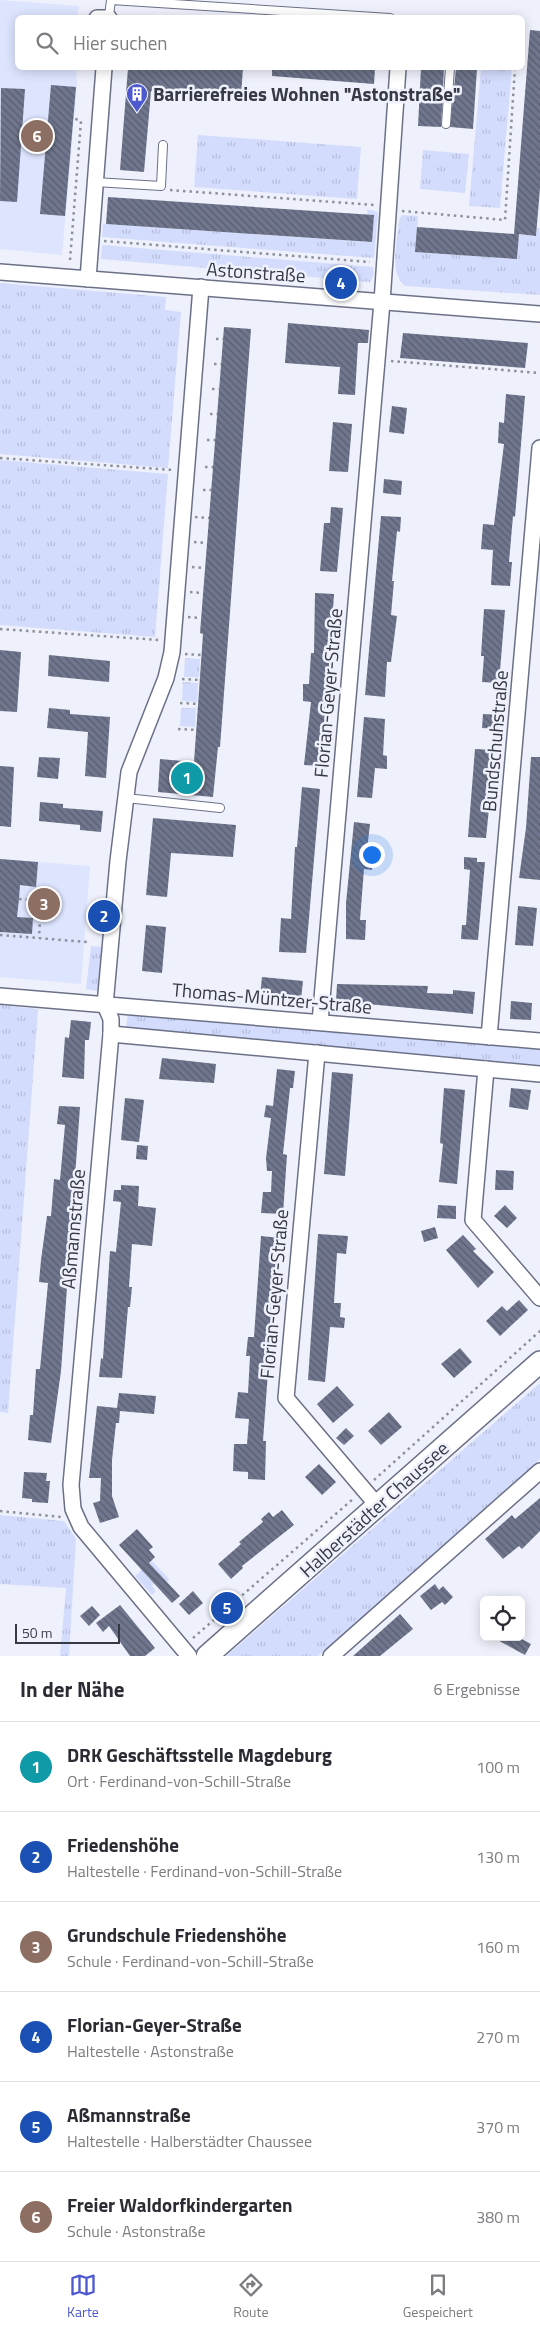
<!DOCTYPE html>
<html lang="de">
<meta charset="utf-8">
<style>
body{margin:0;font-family:"Titillium Web",sans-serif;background:#f2f2f3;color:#2b2b33}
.controls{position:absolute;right:15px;bottom:15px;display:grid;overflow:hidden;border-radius:8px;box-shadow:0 2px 12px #0003}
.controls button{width:45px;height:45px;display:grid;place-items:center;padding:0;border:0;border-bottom:1px solid #e1e1e2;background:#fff;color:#2b2b33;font:25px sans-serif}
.scale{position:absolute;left:15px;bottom:12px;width:105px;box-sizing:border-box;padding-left:5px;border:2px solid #363943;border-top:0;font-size:14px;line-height:18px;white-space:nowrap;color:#363943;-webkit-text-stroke:4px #eef1fb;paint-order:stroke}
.you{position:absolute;left:371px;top:854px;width:18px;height:18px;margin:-12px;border:4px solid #fff;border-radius:50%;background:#1a73e8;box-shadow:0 0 0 8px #1a73e833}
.badge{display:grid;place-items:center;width:32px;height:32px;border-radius:50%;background:#4e59cf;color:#fff;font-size:16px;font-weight:700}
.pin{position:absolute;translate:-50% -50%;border:2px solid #fff;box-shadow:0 1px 5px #0006}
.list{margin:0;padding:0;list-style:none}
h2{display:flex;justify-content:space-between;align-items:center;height:65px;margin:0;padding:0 20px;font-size:21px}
h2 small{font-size:16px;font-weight:400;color:#7c7c81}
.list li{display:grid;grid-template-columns:32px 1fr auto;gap:15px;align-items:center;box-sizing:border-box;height:90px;padding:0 20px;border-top:1px solid #e1e1e2}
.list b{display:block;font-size:19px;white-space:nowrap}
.list p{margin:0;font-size:16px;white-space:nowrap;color:#7c7c81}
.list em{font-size:16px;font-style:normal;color:#7c7c81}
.icon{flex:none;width:28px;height:28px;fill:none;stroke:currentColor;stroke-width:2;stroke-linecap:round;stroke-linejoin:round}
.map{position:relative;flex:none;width:540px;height:1656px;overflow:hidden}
.search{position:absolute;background:#fff;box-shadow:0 2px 12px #0003;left:15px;right:15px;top:15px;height:55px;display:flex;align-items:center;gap:12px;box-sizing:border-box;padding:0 18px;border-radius:8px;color:#7c7c81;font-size:19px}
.sheet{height:605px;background:#fff}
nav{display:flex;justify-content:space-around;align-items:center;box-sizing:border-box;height:70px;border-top:1px solid #e1e1e2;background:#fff;font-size:14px;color:#7c7c81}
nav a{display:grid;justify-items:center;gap:2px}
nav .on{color:#4e59cf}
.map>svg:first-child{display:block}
.built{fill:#dde4fe}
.grass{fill:url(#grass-tufts)}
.building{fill:url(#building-back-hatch)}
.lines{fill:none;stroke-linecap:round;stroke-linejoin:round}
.service-casing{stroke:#6b7087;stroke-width:10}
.minor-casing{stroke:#6b7087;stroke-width:18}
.secondary-casing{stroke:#6b7087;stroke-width:24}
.path{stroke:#8d909a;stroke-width:2.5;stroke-dasharray:2.5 4;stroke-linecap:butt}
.service{stroke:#fff;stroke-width:8}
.minor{stroke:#fff;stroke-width:15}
.secondary{stroke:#fff;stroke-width:21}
.labels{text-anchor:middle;stroke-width:5;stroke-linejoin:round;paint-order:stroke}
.poi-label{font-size:19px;font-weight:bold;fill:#363943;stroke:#eef1fb;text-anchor:start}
.street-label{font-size:19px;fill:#363943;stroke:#eef1fb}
</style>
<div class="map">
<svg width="540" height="1656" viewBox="0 0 540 1656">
<defs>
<pattern id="grass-tufts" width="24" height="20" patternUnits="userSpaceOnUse" patternTransform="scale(1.25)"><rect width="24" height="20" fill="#d4dcfd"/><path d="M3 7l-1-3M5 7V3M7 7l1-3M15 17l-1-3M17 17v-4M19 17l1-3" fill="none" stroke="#b7beda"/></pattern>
<pattern id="building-back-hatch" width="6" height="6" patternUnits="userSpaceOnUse" patternTransform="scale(1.25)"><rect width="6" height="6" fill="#70768d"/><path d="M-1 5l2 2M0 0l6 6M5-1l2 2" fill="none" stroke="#585d6f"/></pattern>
</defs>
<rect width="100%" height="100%" fill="#eef1fb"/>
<g class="built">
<polygon points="0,0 79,6 77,17 18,18 18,68 76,68 77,84 62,255 0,249"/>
<polygon points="0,859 90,866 81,984 0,977"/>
</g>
<g class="grass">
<polygon points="481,68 512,68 500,208 469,206"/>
<polygon points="198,135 361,147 357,199 194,187"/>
<polygon points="423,150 469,154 465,193 420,189"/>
<polygon points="367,209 378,212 374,258 102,237 103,224 371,242"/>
<path d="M402 215 418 216 416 252 517 259 519 234 536 236 537 228H540V295L405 286C388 272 398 240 399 220Z"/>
<polygon points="102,245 373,267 374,274 370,282 101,259"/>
<polygon points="0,283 166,297 165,310 181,312 168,468 0,454"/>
<polygon points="0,460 168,474 155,637 0,625"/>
<polygon points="185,658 200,659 199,677 184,677"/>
<polygon points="183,682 198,683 197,702 182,701"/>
<polygon points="181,708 196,708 195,727 180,726"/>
<polygon points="91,946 104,947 100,985 98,991 86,989"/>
<polygon points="0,1005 38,1009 8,1413 0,1412"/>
<polygon points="128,1011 540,1048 540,1068 126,1031"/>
<polygon points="540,1383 540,1459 318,1656 226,1656"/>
<polygon points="0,1515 64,1521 76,1539 69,1656 60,1656 66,1588 0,1584"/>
<polygon points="152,1561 169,1579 167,1582 153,1567 145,1574 154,1584 152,1586 156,1591 152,1595 135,1576"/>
</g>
<g class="building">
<polygon points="530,30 540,31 540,188 536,236 519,234 517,259 415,252 417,227 514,234"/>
<polygon points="128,68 243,68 241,96 151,91 144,172 120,170"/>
<polygon points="272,68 375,68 374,84 272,76"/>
<polygon points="421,68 444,68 441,127 418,126"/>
<polygon points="456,68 477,68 473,129 450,127"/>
<polygon points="51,85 76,87 65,216 40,214"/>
<polygon points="1,88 25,89 17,202 0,201"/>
<polygon points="108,197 374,215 372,242 106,224"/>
<polygon points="288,323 369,330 368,343 358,343 355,395 338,394 340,367 285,363"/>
<polygon points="224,327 251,329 220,747 218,747 213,797 158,792 160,759 194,762 203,634 200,633"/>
<polygon points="403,333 528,343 525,368 400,358"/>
<polygon points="506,394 525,396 515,517 513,516 509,562 512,562 510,586 491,585 493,550 481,549 483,524 494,525 504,444 498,443 499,422 504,423"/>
<polygon points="392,406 407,408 404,434 389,432"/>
<polygon points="333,422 352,424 348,472 329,471"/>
<polygon points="384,479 402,481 401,495 383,493"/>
<polygon points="331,507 343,508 337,572 320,571 324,523 330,523"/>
<polygon points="381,516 401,517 400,532 397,531 392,581 394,581 391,615 397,616 391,662 387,662 385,697 365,695"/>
<polygon points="315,593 334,594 323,766 304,765 311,702 303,701 303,684 309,684 311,653 314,653"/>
<polygon points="484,609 505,610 499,683 482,682 484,656 481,656"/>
<polygon points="0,650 21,652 17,712 0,711"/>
<polygon points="49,655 110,661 109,682 48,676"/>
<polygon points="49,708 70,710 70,714 110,717 106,778 85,776 88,732 47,728"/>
<polygon points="483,714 500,715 499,729 482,728"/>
<polygon points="364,717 385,719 383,755 387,756 387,769 375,768 372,798 357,797"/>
<polygon points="475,749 495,750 486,838 468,837"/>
<polygon points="39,757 60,758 58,779 37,777"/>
<polygon points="531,757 540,757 540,880 519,878 526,828"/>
<polygon points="0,766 14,767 11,827 0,826"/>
<polygon points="302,787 320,789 306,953 279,952 281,918 291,919 295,847 297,847"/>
<polygon points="40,802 63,804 63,808 103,811 101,832 80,830 80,825 39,821"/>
<polygon points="153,818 236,825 233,857 171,853 167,897 146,895"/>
<polygon points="354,822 370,824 367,850 373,851 372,870 364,869 360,920 366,920 365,940 346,939 346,903"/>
<polygon points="464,857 477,858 477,862 485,862 478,940 461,939 462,925 466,925 470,870 464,869"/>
<polygon points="0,859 38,862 36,887 20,885 19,899 17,917 33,918 32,934 0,932"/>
<polygon points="518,906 537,908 533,946 515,945"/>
<polygon points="146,925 166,927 162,973 142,971"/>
<polygon points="262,977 303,981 301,999 260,996"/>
<polygon points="337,984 428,986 427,993 453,994 453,990 475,992 473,1014 336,1001"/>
<polygon points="511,1001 532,1003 531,1020 510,1019"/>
<polygon points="71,1020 91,1022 89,1040 85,1040 84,1079 62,1077 65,1037 69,1038"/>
<polygon points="162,1058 216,1064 214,1083 159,1079"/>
<polygon points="277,1069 295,1071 293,1088 290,1088 283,1154 287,1155 283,1214 261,1213 263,1192 271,1192 272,1171 267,1171 266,1158 271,1118 264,1117 266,1105 273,1106"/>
<polygon points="332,1072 353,1074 345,1176 324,1174"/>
<polygon points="444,1088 465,1090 457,1184 439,1182 443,1144 440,1143"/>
<polygon points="511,1088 531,1090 528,1110 509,1107"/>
<polygon points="125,1098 144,1100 139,1142 121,1140"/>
<polygon points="59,1106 80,1107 61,1371 51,1443 28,1440 30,1415 33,1415 36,1369 40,1369 48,1283 39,1282 41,1260 47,1216 51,1216 54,1179 60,1180 65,1125 57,1124"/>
<polygon points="137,1145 148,1146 147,1160 136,1159"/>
<polygon points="496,1170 514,1171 513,1190 495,1190"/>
<polygon points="121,1185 139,1186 138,1206 156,1208 152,1246 132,1244 129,1287 132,1287 130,1307 128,1307 122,1378 99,1377 101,1358 103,1359 110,1251 116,1252 121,1202 113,1201 114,1190 121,1190"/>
<polygon points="438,1205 456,1206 456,1219 437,1218"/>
<polygon points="505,1205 517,1218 507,1228 494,1216"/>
<polygon points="435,1227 438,1238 424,1242 421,1231"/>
<polygon points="318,1234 348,1236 346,1254 337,1253 334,1303 341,1303 340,1317 345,1318 344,1328 330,1327 325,1382 308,1380"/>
<polygon points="463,1235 476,1249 473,1251 494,1272 478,1288 446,1250"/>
<polygon points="261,1236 280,1238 269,1358 263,1441 266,1441 265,1480 248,1479 248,1472 233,1471 234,1444 247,1444 249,1419 235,1418 238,1392 248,1393 250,1356 246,1356 248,1337 254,1337"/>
<polygon points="519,1300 528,1310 500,1336 486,1321 502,1306 507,1311"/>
<polygon points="460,1348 472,1362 454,1378 441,1364"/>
<polygon points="337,1386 354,1405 333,1423 317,1404"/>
<polygon points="119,1393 156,1396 154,1414 120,1411 119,1423 116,1423 112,1460 112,1496 119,1517 100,1523 93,1503 100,1501 101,1478 89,1478 97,1406 117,1408"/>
<polygon points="389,1412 402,1427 381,1445 368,1431"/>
<polygon points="346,1428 354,1436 344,1445 336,1438"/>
<polygon points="319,1464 336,1482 322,1495 305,1477"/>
<polygon points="24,1472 47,1473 46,1481 50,1481 48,1503 32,1502 32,1499 22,1498"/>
<polygon points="540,1498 540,1531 522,1549 519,1546 503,1559 485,1539 512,1515 515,1519"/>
<polygon points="282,1510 294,1525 242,1566 243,1568 231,1579 218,1564 241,1544 239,1542 263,1522 261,1519 269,1512 273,1517"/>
<polygon points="137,1529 153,1547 149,1550 155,1557 149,1563 180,1596 172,1603 119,1545"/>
<polygon points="435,1584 439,1590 443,1586 453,1597 445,1605 442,1602 431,1610 420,1596"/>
<polygon points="193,1591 203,1603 189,1615 179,1604"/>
<polygon points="120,1605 155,1648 145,1656 130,1656 109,1626 103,1632 96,1623"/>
<polygon points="92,1606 100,1615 89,1626 80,1616"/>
<polygon points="400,1614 413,1629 380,1656 353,1656"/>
<polygon points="492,1637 518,1637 531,1644 525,1655"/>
</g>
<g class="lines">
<g class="service-casing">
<g id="service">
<polyline points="109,16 111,0 390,18"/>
<polyline points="446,124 450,68"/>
<polyline points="95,182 161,186 163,145"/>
<polyline points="126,798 220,808"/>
</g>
</g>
<g class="minor-casing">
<g id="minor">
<polyline points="97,18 109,18"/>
<polyline points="0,272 540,314"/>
<polyline points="88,279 104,68"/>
<polyline points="0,996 540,1041"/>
<polyline points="320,1022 382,302 398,68"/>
<polyline points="111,1034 540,1074"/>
<polyline points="489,1037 540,448"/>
<polyline points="317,1053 286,1398 377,1505"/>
<polyline points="486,1069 473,1220 540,1298"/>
<polyline points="189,1656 81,1527 73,1509 71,1485 111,1034 111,1019 105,1005 118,861 129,772 166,678 172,652 201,287"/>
<polyline points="331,1656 540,1471"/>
</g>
</g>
<g class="secondary-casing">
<polyline id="secondary" points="207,1656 540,1362"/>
</g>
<g class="path">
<polyline points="170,190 374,205"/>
<polyline points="402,211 505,220 515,68"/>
<polyline points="104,241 370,262"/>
<polyline points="70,260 81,121 73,118"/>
<polyline points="216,339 223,339"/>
<polyline points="391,361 540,373"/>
<polyline points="214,364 221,364"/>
<polyline points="212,389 219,389"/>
<polyline points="210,414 217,414"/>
<polyline points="207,440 215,440"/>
<polyline points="0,458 173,470"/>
<polyline points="205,467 213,467"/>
<polyline points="203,490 211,490"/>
<polyline points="195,517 209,518"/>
<polyline points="194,542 207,543"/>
<polyline points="192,567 205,568"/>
<polyline points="190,592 203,593"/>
<polyline points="188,617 201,618"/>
<polyline points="0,629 159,640"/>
<polyline points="185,654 202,655"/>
<polyline points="182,679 200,680"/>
<polyline points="180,703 198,704"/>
<polyline points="178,729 196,730"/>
<polyline points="19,899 41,901 39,938"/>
<polyline points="0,935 87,942"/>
<polyline points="374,1480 540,1331"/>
<polyline points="0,1511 61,1517"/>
<polyline points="193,1638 353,1499"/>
</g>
<use href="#service" class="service"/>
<use href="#minor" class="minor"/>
<use href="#secondary" class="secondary"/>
</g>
<defs>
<g id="building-pin" transform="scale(1.125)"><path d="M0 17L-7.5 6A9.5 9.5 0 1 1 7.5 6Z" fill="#4e59cf" stroke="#eef1fb"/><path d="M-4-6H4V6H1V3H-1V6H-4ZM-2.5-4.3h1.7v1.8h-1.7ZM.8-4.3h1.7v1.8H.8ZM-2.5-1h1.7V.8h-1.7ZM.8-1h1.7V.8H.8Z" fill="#fff"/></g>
</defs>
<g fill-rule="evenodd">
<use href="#building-pin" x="137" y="94"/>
</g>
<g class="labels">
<g class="poi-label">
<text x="153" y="101">Barrierefreies Wohnen "Astonstraße"</text>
</g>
<g class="street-label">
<text transform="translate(256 272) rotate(4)" y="7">Astonstraße</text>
<text transform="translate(328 693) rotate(-85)" y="7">Florian-Geyer-Straße</text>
<text transform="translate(495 741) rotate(-85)" y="7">Bundschuhstraße</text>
<text transform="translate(272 998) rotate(5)" y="7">Thomas-Müntzer-Straße</text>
<text transform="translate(73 1229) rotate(-85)" y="7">Aßmannstraße</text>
<text transform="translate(274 1294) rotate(-85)" y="7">Florian-Geyer-Straße</text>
<text transform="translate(374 1509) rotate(-42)" y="7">Halberstädter Chaussee</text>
</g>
</g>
</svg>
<div class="controls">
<button><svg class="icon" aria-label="locate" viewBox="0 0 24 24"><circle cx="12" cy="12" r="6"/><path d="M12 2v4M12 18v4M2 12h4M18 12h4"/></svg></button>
</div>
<div class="scale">50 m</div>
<div class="you"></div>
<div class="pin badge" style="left:187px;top:778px;background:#0f9aa8">1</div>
<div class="pin badge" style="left:104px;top:916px;background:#1a4fb4">2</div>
<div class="pin badge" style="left:44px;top:904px;background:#8d6e63">3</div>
<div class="pin badge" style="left:341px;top:283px;background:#1a4fb4">4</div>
<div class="pin badge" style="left:227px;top:1608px;background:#1a4fb4">5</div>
<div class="pin badge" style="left:37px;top:136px;background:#8d6e63">6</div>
<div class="search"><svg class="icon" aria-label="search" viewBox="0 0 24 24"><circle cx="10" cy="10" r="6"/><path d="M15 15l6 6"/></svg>Hier suchen</div>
</div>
<section class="sheet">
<h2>In der Nähe<small>6 Ergebnisse</small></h2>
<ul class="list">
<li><span class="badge" style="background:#0f9aa8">1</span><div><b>DRK Geschäftsstelle Magdeburg</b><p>Ort · Ferdinand-von-Schill-Straße</p></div><em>100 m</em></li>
<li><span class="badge" style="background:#1a4fb4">2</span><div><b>Friedenshöhe</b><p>Haltestelle · Ferdinand-von-Schill-Straße</p></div><em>130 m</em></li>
<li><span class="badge" style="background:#8d6e63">3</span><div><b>Grundschule Friedenshöhe</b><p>Schule · Ferdinand-von-Schill-Straße</p></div><em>160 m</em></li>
<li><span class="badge" style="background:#1a4fb4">4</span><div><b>Florian-Geyer-Straße</b><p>Haltestelle · Astonstraße</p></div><em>270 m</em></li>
<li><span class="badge" style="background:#1a4fb4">5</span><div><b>Aßmannstraße</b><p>Haltestelle · Halberstädter Chaussee</p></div><em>370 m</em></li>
<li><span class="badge" style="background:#8d6e63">6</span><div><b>Freier Waldorfkindergarten</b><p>Schule · Astonstraße</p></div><em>380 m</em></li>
</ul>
</section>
<nav>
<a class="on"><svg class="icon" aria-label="map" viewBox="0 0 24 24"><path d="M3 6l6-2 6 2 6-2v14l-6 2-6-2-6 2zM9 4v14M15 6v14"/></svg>Karte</a>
<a><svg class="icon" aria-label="directions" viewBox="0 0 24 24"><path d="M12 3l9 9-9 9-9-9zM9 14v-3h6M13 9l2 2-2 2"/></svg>Route</a>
<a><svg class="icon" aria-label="saved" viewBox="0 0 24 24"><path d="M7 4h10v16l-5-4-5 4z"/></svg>Gespeichert</a>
</nav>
